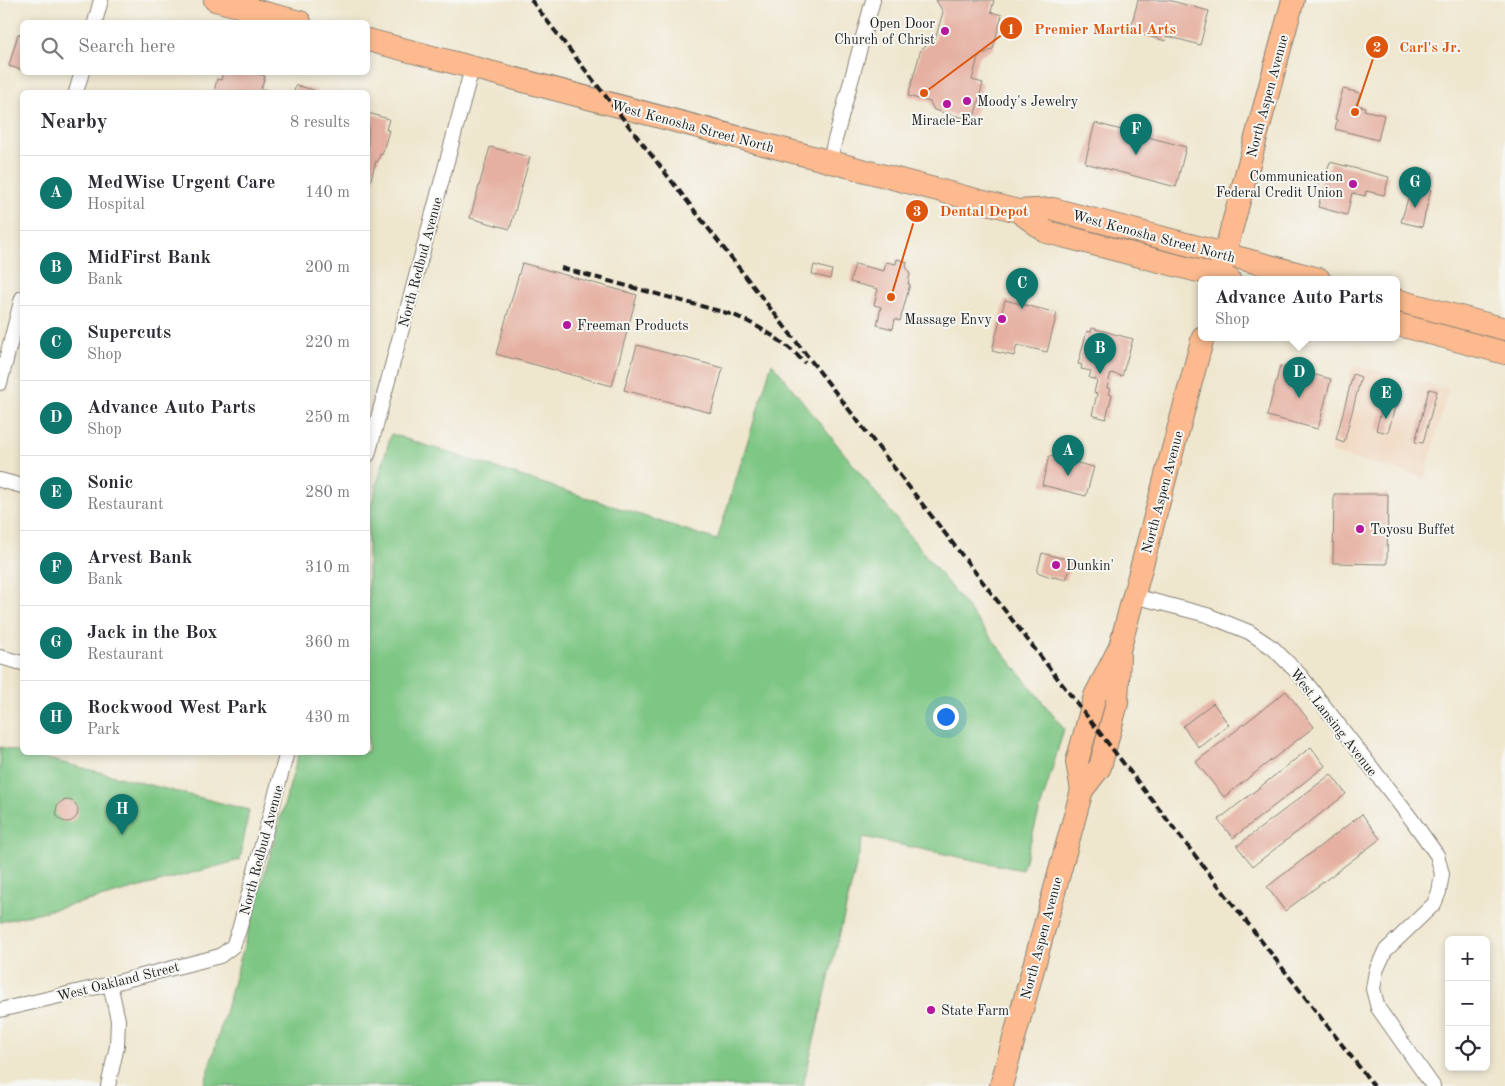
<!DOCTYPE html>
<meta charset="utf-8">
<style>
body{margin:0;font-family:"Old Standard TT",serif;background:#f2f2f3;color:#2b2b33}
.controls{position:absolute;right:15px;bottom:15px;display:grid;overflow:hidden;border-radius:8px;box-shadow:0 2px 8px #0003}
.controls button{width:45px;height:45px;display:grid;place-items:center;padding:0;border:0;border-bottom:1px solid #e1e1e2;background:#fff;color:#2b2b33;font:25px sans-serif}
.you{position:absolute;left:945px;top:716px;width:18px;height:18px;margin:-12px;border:4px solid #fff;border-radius:50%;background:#1a73e8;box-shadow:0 0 0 8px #1a73e833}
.badge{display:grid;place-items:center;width:32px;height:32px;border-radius:50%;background:#0f766e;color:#fff;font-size:16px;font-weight:700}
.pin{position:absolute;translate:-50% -41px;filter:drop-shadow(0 1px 2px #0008)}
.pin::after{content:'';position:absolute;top:26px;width:18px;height:15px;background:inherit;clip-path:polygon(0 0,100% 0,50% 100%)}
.popup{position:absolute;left:1198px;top:276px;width:202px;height:65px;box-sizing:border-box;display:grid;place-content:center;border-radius:8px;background:#fff;filter:drop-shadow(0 1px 4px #0005);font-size:16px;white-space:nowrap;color:#7c7c81}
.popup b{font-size:19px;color:#2b2b33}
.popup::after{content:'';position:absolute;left:50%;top:100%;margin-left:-10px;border:10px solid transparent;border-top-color:#fff}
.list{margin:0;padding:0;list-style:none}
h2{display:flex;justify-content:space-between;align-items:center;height:65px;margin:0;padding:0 20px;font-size:21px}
h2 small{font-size:16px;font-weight:400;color:#7c7c81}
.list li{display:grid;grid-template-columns:32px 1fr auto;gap:15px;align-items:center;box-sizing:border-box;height:75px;padding:0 20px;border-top:1px solid #e1e1e2}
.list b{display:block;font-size:19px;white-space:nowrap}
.list p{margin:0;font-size:16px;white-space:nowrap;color:#7c7c81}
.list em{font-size:16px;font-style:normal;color:#7c7c81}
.icon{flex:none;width:28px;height:28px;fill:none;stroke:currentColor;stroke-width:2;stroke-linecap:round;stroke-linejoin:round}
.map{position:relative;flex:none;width:1505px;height:1086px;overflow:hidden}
.search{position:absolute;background:#fff;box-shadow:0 2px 8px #0003;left:20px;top:20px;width:350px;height:55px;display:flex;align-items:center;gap:12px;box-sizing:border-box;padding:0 18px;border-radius:8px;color:#7c7c81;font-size:19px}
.panel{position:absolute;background:#fff;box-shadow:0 2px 8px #0003;left:20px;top:90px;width:350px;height:665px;border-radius:8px}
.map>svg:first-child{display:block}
.built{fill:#f0d5bc}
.green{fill:#7dc683;stroke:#4c7150}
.building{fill:#e5b0a1}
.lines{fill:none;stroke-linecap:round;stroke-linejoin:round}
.street-casing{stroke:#868175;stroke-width:16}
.primary-casing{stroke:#868175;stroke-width:24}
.street{stroke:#fff;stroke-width:14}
.primary{stroke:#fcba8e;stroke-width:22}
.rail{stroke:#1c1c1c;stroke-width:4;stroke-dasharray:8 4;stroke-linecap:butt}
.poi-dot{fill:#b5179e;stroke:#f6f6f2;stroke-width:2}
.labels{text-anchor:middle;stroke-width:4;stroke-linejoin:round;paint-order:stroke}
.poi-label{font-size:14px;fill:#1c1c1c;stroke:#f6f6f2;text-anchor:start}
.street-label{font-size:14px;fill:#1c1c1c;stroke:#f6f6f2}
.leader{fill:none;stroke:#de560d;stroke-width:2}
.callout-dot{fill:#de560d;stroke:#f6f6f2;stroke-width:2}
.mark-label{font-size:15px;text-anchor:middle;font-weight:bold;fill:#fff}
.callout-label{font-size:15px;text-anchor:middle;font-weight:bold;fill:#de560d;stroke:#f6f6f2;stroke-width:4;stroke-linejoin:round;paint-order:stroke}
</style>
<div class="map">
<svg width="1505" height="1086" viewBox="0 0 1505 1086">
<rect width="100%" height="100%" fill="#f6f6f2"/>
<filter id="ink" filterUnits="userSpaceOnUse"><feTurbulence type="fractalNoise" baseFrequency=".02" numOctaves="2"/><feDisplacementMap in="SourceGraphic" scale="10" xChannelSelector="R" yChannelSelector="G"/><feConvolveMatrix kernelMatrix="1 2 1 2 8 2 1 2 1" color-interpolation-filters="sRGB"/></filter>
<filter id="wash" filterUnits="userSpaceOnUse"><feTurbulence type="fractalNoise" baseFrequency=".0096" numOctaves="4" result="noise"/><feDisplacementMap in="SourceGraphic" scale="20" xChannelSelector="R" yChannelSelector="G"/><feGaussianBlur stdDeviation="1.12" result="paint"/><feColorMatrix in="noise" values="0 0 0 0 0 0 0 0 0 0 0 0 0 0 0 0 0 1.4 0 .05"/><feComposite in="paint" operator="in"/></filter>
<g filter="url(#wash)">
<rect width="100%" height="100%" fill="#efe6ce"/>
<polygon class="built" points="1353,365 1448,389 1425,478 1330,452"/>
<g class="green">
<polygon points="772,363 1064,729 1022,870 863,837 803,1086 204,1086 299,753 368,752 368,516 391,434 717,540"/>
<polygon points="0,747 249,810 240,860 100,898 0,922"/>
</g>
<g id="blocks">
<g class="building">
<polygon points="936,0 994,0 991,12 1002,15 993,49 978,57 972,80 983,83 975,114 968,119 934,110 930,102 908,96 921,49 935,40 943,12"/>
<polygon points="1138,0 1168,0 1209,11 1200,45 1167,36 1166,41 1140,34 1141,30 1131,27"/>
<polygon points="18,34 22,35 22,70 9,66"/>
<polygon points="223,72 251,72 265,76 261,89 267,90 266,92 214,92 217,79 221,80"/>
<polygon points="296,85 320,92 294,92"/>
<polygon points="1343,89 1360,93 1356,105 1365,107 1364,110 1384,115 1378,140 1335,129 1337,120 1335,119"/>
<polygon points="368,113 389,119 386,130 389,130 382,155 380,154 378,162 376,161 370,183 368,182"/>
<polygon points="1095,123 1186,147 1176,187 1085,163"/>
<polygon points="490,147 530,157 510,229 470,218"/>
<polygon points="1330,162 1389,177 1384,195 1366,191 1365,196 1352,193 1347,215 1318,207 1321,196 1316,195 1323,170 1327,172"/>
<polygon points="1417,168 1433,172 1428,189 1431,189 1422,227 1401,222"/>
<polygon points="897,259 907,262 906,266 910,274 908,284 910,284 900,321 895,319 893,329 877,325 881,307 874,305 878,289 850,282 855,264 884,271 886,262 896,264"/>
<polygon points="522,263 637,295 612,386 496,354"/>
<polygon points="814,265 832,270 830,279 812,274"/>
<polygon points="1005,300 1057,313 1047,352 1017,345 1014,356 992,351"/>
<polygon points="1092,328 1133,339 1122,376 1111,373 1107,388 1110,389 1108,394 1112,395 1106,419 1092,415 1097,394 1094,393 1097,380 1089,378 1091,371 1081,369 1082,365 1078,364 1087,331 1091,332"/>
<polygon points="637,345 723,368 711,413 624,390"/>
<polygon points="1280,366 1331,379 1318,429 1267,416"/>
<polygon points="1353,374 1361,377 1344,443 1336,440"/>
<polygon points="1429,389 1437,391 1423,443 1415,442"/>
<polygon points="1385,396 1399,400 1397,408 1395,407 1388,433 1376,430"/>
<polygon points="1049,456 1094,467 1086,496 1042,485"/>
<polygon points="1334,494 1388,494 1387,564 1333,563"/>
<polygon points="1042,553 1073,561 1066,580 1054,577 1054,578 1037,572"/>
<polygon points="1286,691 1314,727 1224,797 1196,762"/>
<polygon points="1213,703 1229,725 1199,748 1183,726"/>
<polygon points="1311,747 1325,766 1233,838 1218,820"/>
<polygon points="1331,774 1346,794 1253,866 1237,846"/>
<circle cx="67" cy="811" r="11"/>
<polygon points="1362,814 1380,839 1285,911 1267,887"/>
</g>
</g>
</g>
<g filter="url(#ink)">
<use href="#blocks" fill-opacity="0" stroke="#868175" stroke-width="1"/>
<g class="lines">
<g class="street-casing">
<g id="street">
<polyline points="95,22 101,0"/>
<polyline points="76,92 82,72"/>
<polyline points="829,162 873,0"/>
<polyline points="0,383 22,298"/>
<polyline points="368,455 472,68"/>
<polyline points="0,480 22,486"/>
<polyline points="1134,596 1207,615 1249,632 1273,648 1301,676 1412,820 1437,855 1442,874 1439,892 1434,904 1385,951 1376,971 1373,989 1378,1008 1433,1086"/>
<polyline points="0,657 22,663"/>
<polyline points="0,1010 110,984 220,956 233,946 239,930 287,752"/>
<polyline points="108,1086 117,1046 118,1020 110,984"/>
</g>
</g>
<g class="primary-casing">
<g id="primary">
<polyline points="215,0 300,22"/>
<polyline points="368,40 1018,211 1053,209 1319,279"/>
<polyline points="1018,211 1047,232 1229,279"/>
<polyline points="1218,279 1293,0"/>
<polyline points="1396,300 1505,329"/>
<polyline points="1396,324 1505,353"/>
<polyline points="1082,790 1077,762 1095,696 1120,647 1203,337"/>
<polyline points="1001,1086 1082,790 1100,767 1117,703 1119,656"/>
</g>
</g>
<use href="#street" class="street"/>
<use href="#primary" class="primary"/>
<g class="rail">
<polyline points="531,0 1374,1086"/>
<path d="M561 268 734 315C761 327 784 341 805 363"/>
</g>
</g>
</g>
<g class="poi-dot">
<circle cx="945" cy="31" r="5"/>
<circle cx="967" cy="101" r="5"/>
<circle cx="947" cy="104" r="5"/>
<circle cx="1353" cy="184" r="5"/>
<circle cx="1002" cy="319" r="5"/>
<circle cx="567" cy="325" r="5"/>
<circle cx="1360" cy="529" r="5"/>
<circle cx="1056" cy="565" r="5"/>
<circle cx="931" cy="1010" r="5"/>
</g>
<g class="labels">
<g class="poi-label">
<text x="935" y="28" text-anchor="end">Open Door<tspan x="935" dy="16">Church of Christ</tspan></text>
<text x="977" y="106">Moody's Jewelry</text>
<text x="947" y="125" text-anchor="middle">Miracle-Ear</text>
<text x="1343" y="181" text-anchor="end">Communication<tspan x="1343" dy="16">Federal Credit Union</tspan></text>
<text x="992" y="324" text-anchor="end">Massage Envy</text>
<text x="577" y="330">Freeman Products</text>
<text x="1370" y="534">Toyosu Buffet</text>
<text x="1066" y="570">Dunkin'</text>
<text x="941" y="1015">State Farm</text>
</g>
<g class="street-label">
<text transform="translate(1267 96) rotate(-75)" y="5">North Aspen Avenue</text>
<text transform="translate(693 126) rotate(15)" y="5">West Kenosha Street North</text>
<text transform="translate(1154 236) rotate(15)" y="5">West Kenosha Street North</text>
<text transform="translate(420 262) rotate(-75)" y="5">North Redbud Avenue</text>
<text transform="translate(1162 492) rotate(-75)" y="5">North Aspen Avenue</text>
<text transform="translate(1334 722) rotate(52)" y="5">West Lansing Avenue</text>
<text transform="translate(261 850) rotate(-75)" y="5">North Redbud Avenue</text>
<text transform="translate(1041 938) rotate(-75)" y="5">North Aspen Avenue</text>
<text transform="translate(118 981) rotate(-14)" y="5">West Oakland Street</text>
</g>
</g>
<path class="leader" d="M924 93L1011 28M1355 112L1377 47M891 297L917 211"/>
<g class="callout-dot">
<circle cx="924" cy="93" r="5"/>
<circle cx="1355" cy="112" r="5"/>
<circle cx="891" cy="297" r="5"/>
<circle cx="1011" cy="28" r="12"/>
<circle cx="1377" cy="47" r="12"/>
<circle cx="917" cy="211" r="12"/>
</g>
<g class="mark-label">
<text x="1011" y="34">1</text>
<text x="1377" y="52">2</text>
<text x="917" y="216">3</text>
</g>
<g class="callout-label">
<text x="1105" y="34">Premier Martial Arts</text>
<text x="1430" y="52">Carl's Jr.</text>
<text x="984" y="216">Dental Depot</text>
</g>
</svg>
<div class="controls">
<button>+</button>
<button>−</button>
<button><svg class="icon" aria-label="locate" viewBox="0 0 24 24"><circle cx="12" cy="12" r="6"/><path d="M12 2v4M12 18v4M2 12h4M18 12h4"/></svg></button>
</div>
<div class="you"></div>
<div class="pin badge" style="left:1068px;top:476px">A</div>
<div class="pin badge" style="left:1100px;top:374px">B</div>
<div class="pin badge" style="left:1022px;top:309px">C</div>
<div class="pin badge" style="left:1299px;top:398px">D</div>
<div class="popup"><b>Advance Auto Parts</b>Shop</div>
<div class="pin badge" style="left:1386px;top:419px">E</div>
<div class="pin badge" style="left:1136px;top:155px">F</div>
<div class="pin badge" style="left:1415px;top:208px">G</div>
<div class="pin badge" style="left:122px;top:835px">H</div>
<div class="search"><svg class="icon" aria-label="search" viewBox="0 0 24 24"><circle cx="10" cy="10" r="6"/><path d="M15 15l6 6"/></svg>Search here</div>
<section class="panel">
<h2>Nearby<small>8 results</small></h2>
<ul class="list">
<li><span class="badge">A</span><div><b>MedWise Urgent Care</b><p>Hospital</p></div><em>140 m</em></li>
<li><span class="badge">B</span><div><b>MidFirst Bank</b><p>Bank</p></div><em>200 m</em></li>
<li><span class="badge">C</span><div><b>Supercuts</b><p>Shop</p></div><em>220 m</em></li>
<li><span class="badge">D</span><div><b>Advance Auto Parts</b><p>Shop</p></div><em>250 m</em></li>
<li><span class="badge">E</span><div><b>Sonic</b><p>Restaurant</p></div><em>280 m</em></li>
<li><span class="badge">F</span><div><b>Arvest Bank</b><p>Bank</p></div><em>310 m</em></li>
<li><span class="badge">G</span><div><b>Jack in the Box</b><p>Restaurant</p></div><em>360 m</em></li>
<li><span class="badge">H</span><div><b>Rockwood West Park</b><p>Park</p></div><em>430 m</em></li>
</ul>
</section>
</div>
